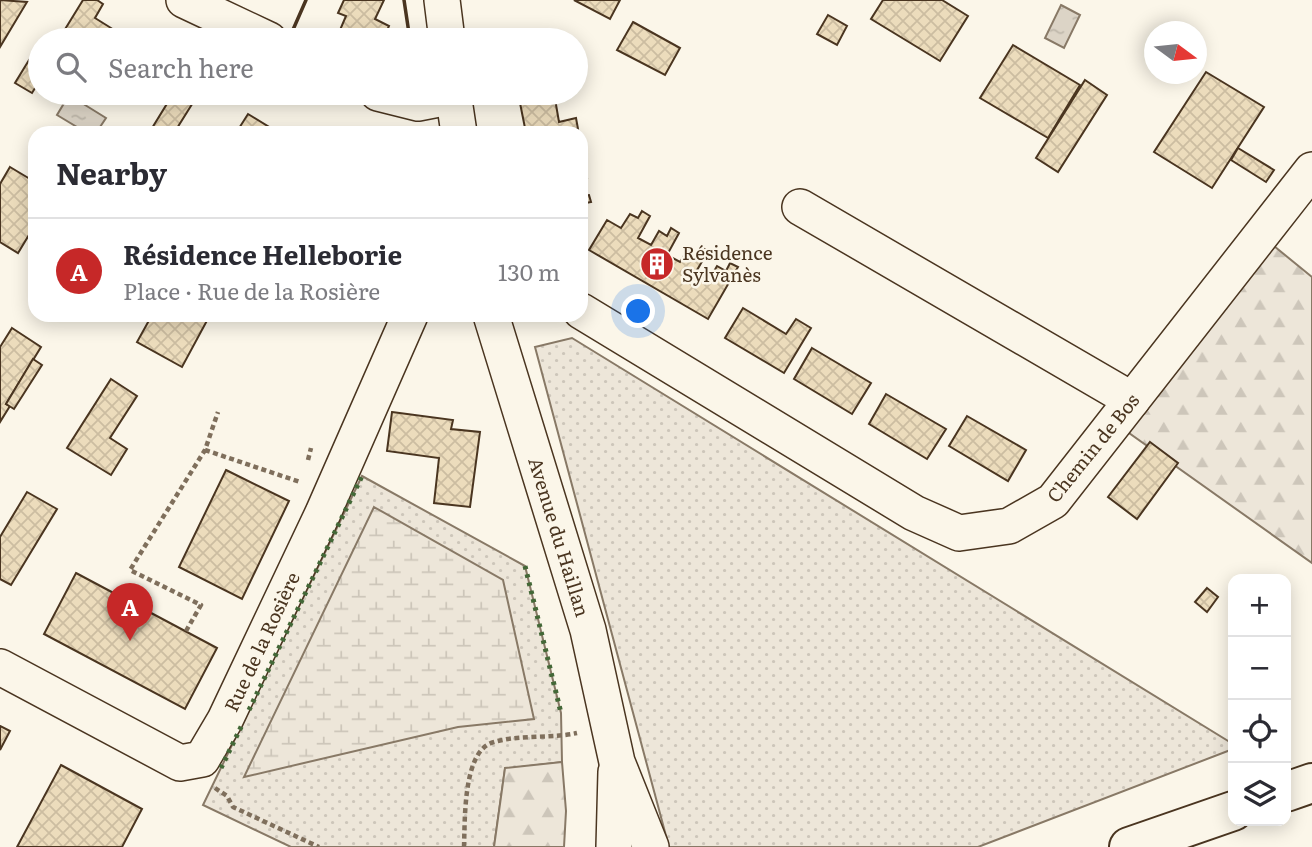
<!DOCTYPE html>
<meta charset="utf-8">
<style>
body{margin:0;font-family:Literata,serif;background:#f7f7f7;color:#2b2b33}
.controls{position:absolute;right:21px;bottom:21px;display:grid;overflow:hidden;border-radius:14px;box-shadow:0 4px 18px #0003}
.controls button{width:63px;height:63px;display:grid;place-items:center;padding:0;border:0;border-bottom:2px solid #e1e1e2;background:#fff;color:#2b2b33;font:35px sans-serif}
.compass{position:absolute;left:1144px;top:21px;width:63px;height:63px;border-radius:50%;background:#fff;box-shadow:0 4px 18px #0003;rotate:105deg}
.you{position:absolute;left:639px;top:312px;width:24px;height:24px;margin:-18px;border:5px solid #fff;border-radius:50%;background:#1a73e8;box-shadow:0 0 0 10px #1a73e833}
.badge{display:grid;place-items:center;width:46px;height:46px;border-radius:50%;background:#c62828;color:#fff;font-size:23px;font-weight:700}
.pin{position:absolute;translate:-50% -58px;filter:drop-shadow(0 2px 4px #0008)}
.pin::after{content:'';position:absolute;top:37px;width:24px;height:21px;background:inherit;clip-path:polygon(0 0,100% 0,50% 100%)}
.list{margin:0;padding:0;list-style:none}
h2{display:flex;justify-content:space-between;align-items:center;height:91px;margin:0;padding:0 28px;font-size:30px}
h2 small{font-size:23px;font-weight:400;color:#7c7c81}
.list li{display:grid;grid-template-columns:46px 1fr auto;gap:21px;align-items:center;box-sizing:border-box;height:105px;padding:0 28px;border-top:2px solid #e1e1e2}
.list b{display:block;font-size:26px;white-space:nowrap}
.list p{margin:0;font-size:23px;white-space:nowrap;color:#7c7c81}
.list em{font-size:23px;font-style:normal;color:#7c7c81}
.icon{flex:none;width:38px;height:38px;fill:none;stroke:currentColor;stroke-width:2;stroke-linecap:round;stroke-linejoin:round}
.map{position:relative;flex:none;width:1312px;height:847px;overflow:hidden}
.search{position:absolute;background:#fff;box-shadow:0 4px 18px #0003;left:28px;top:28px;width:560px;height:77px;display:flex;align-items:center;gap:18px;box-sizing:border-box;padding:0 24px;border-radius:38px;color:#7c7c81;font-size:26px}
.panel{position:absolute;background:#fff;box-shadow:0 4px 18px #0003;left:28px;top:126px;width:560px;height:196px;border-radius:21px}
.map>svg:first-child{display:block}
.grass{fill:url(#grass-dots);stroke:#887966;stroke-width:2}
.forest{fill:url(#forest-firs);stroke:#887966;stroke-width:2}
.wetland{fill:url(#wetland-marsh);stroke:#887966;stroke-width:2}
.water{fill:url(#water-ripples);stroke:#887966;stroke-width:2}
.building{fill:url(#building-cross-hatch);stroke:#4a3520;stroke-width:2}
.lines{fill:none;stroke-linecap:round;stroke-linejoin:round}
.minor-casing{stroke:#4a3520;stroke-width:38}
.major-casing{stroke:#4a3520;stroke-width:42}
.path{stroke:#7f6f5c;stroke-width:4.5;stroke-dasharray:5 3.5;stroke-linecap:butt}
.minor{stroke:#fbf6e9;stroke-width:35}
.major{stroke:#fbf6e9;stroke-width:38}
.hedge{stroke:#436837;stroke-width:5;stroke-dasharray:3.5 5;stroke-linecap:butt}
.wall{stroke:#4a3520;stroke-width:3.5}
.labels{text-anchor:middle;stroke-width:5;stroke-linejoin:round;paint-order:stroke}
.poi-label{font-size:19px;fill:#4a3520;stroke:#fbf6e9;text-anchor:start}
.street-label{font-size:19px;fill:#4a3520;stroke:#fbf6e9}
</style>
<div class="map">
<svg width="1312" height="847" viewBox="0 0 1312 847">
<defs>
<pattern id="grass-dots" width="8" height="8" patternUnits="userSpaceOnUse" patternTransform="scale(1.75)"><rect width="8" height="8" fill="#ede6d9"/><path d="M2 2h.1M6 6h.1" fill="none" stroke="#cdc6ba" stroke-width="1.8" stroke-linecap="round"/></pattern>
<pattern id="forest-firs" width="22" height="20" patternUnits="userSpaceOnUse" patternTransform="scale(1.75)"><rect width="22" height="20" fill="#ede6d9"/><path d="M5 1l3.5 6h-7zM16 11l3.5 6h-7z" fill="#cdc6ba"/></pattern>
<pattern id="wetland-marsh" width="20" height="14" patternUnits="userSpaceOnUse" patternTransform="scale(1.75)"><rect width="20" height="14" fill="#ede6d9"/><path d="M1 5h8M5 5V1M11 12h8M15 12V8" fill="none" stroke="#cdc6ba"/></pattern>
<pattern id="water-ripples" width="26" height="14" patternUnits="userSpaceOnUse" patternTransform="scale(1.75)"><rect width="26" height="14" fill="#dcd4c6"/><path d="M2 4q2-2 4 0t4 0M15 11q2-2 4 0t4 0" fill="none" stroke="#beb7aa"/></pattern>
<pattern id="building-cross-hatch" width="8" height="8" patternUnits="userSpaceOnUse" patternTransform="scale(1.75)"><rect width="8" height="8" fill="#ecdcbc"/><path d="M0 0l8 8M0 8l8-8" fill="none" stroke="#ccbda1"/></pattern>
</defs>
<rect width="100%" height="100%" fill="#fbf6e9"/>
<g class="grass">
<polygon points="572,338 1233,744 1233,749 978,847 669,847 535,347"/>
<polygon points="362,476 525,566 561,713 562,762 505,769 494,847 291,847 203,805"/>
</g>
<g class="forest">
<polygon points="1269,242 1312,277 1312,563 1122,428"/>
<polygon points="562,762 566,811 564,847 494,847 505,768"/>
</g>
<polygon class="wetland" points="374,507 503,580 534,719 458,727 244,777"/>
<g class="water">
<polygon points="1061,5 1080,15 1064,48 1045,38"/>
<polygon points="69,95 106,118 96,133 87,133 57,115"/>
</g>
<g class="building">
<polygon points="0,0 27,2 0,47"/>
<polygon points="83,0 97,0 103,4 95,18 127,38 126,40 59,39"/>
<polygon points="344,0 384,0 375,19 389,26 383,40 363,40 340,30 346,16 338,13"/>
<polygon points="574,0 620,0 610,19"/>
<polygon points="883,0 942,0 968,16 940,61 871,19"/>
<polygon points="828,15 847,26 837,45 817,34"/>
<polygon points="633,22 680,48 665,75 617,50"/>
<polygon points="541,30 543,40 509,40 508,36"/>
<polygon points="1013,45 1080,85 1048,138 980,98"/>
<polygon points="29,60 40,66 40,80 32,93 15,83"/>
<polygon points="1206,72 1264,107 1212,188 1154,152"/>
<polygon points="1085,80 1107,95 1058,172 1036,158"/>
<polygon points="162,93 199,93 174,133 149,133 168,102 159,97"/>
<polygon points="518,93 554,93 559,122 576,118 578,129 561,133 526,133"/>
<polygon points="248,114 279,133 236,133"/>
<polygon points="1238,148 1274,170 1266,182 1231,160"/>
<polygon points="581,149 587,178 581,179"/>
<polygon points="10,167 35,182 35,225 18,253 0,242 0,184"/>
<polygon points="589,195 591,202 581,204 581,196"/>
<polygon points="642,211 650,216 638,238 651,245 659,231 667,236 671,228 679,233 667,255 680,262 688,249 696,254 700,246 708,251 696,272 709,280 717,266 726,271 730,263 738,267 708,319 589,250 607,220 621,228 630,214 638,218"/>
<polygon points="743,308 786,334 796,319 811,328 784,373 725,338"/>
<polygon points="152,315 210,315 182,367 137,342"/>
<polygon points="12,328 41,347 6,404 10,406 0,422 0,347"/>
<polygon points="812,348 871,383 852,414 794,379"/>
<polygon points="33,359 42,365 14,409 6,404"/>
<polygon points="111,379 137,396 110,438 127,449 111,475 67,448"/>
<polygon points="886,394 946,429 927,459 869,424"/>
<polygon points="392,412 453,420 451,429 480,432 470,507 434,503 439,458 387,451"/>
<polygon points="967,416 1026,450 1008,481 949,446"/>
<polygon points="1150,442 1178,463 1137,519 1108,497"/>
<polygon points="226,470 289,501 242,599 179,567"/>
<polygon points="27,492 57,509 11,585 0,579 0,537"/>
<polygon points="76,573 217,648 185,709 44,634"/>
<polygon points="1207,588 1218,597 1207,612 1195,602"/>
<polygon points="0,726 10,731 0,750"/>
<polygon points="61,765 142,809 122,847 17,847"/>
</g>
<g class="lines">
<g class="minor-casing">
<g id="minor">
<polyline points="184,0 269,40"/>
<polyline points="442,0 447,40"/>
<polyline points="378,93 418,103 454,96"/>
<polyline points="453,93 459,133"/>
<polyline points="800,207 1132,400"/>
<polyline points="581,311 914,513 959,533 1009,526 1053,501 1312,170"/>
<polyline points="491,315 588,630 617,762 651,847"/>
<polyline points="0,667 180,763 202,759 225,720 323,513 410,315"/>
<polyline points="614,847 616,772"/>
</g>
</g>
<g class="major-casing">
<g id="major">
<polyline points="1286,792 1312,783"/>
<polyline points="1129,847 1233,811"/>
</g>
</g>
<g class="path">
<polyline points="205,450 300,482"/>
<polyline points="308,460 311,448"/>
<polyline points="186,631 201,605 130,570 205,450 218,412"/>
<polyline points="215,788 227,796 233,807 319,847"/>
<path d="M464 847C465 820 463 754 491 743 517 734 550 739 577 733"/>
</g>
<use href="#minor" class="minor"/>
<use href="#major" class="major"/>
<g class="hedge">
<polyline points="525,566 561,713"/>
<polyline points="249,710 362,476"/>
<polyline points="221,768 242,725"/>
</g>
<g class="wall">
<polyline points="306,0 292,32 309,40"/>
<polyline points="404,0 410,40"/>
</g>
</g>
<defs>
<g id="building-disc" transform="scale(1.75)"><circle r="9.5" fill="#c62828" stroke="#fbf6e9"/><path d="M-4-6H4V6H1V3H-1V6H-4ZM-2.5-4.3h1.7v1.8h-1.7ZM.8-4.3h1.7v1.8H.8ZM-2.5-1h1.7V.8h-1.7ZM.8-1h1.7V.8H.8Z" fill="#fff"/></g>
</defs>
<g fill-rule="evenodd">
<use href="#building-disc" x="657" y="264"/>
</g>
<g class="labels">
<g class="poi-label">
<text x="682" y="260">Résidence<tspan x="682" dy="22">Sylvanès</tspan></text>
</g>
<g class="street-label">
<text transform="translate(1093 448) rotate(-51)" y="7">Chemin de Bos</text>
<text transform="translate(559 537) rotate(73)" y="7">Avenue du Haillan</text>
<text transform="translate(262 642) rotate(-65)" y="7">Rue de la Rosière</text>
</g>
</g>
</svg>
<div class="controls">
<button>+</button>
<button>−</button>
<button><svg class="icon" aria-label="locate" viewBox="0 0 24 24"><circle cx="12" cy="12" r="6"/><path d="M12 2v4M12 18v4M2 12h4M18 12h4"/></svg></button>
<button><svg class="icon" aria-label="layers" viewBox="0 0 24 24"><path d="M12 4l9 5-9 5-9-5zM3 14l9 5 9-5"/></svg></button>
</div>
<svg class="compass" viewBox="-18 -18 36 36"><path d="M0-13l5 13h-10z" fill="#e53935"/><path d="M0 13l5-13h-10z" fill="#7c7c81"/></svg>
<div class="you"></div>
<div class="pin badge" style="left:130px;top:641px">A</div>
<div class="search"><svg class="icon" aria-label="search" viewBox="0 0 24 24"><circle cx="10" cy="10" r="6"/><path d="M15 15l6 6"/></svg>Search here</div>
<section class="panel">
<h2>Nearby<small></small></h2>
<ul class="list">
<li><span class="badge">A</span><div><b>Résidence Helleborie</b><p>Place · Rue de la Rosière</p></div><em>130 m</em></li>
</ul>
</section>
</div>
